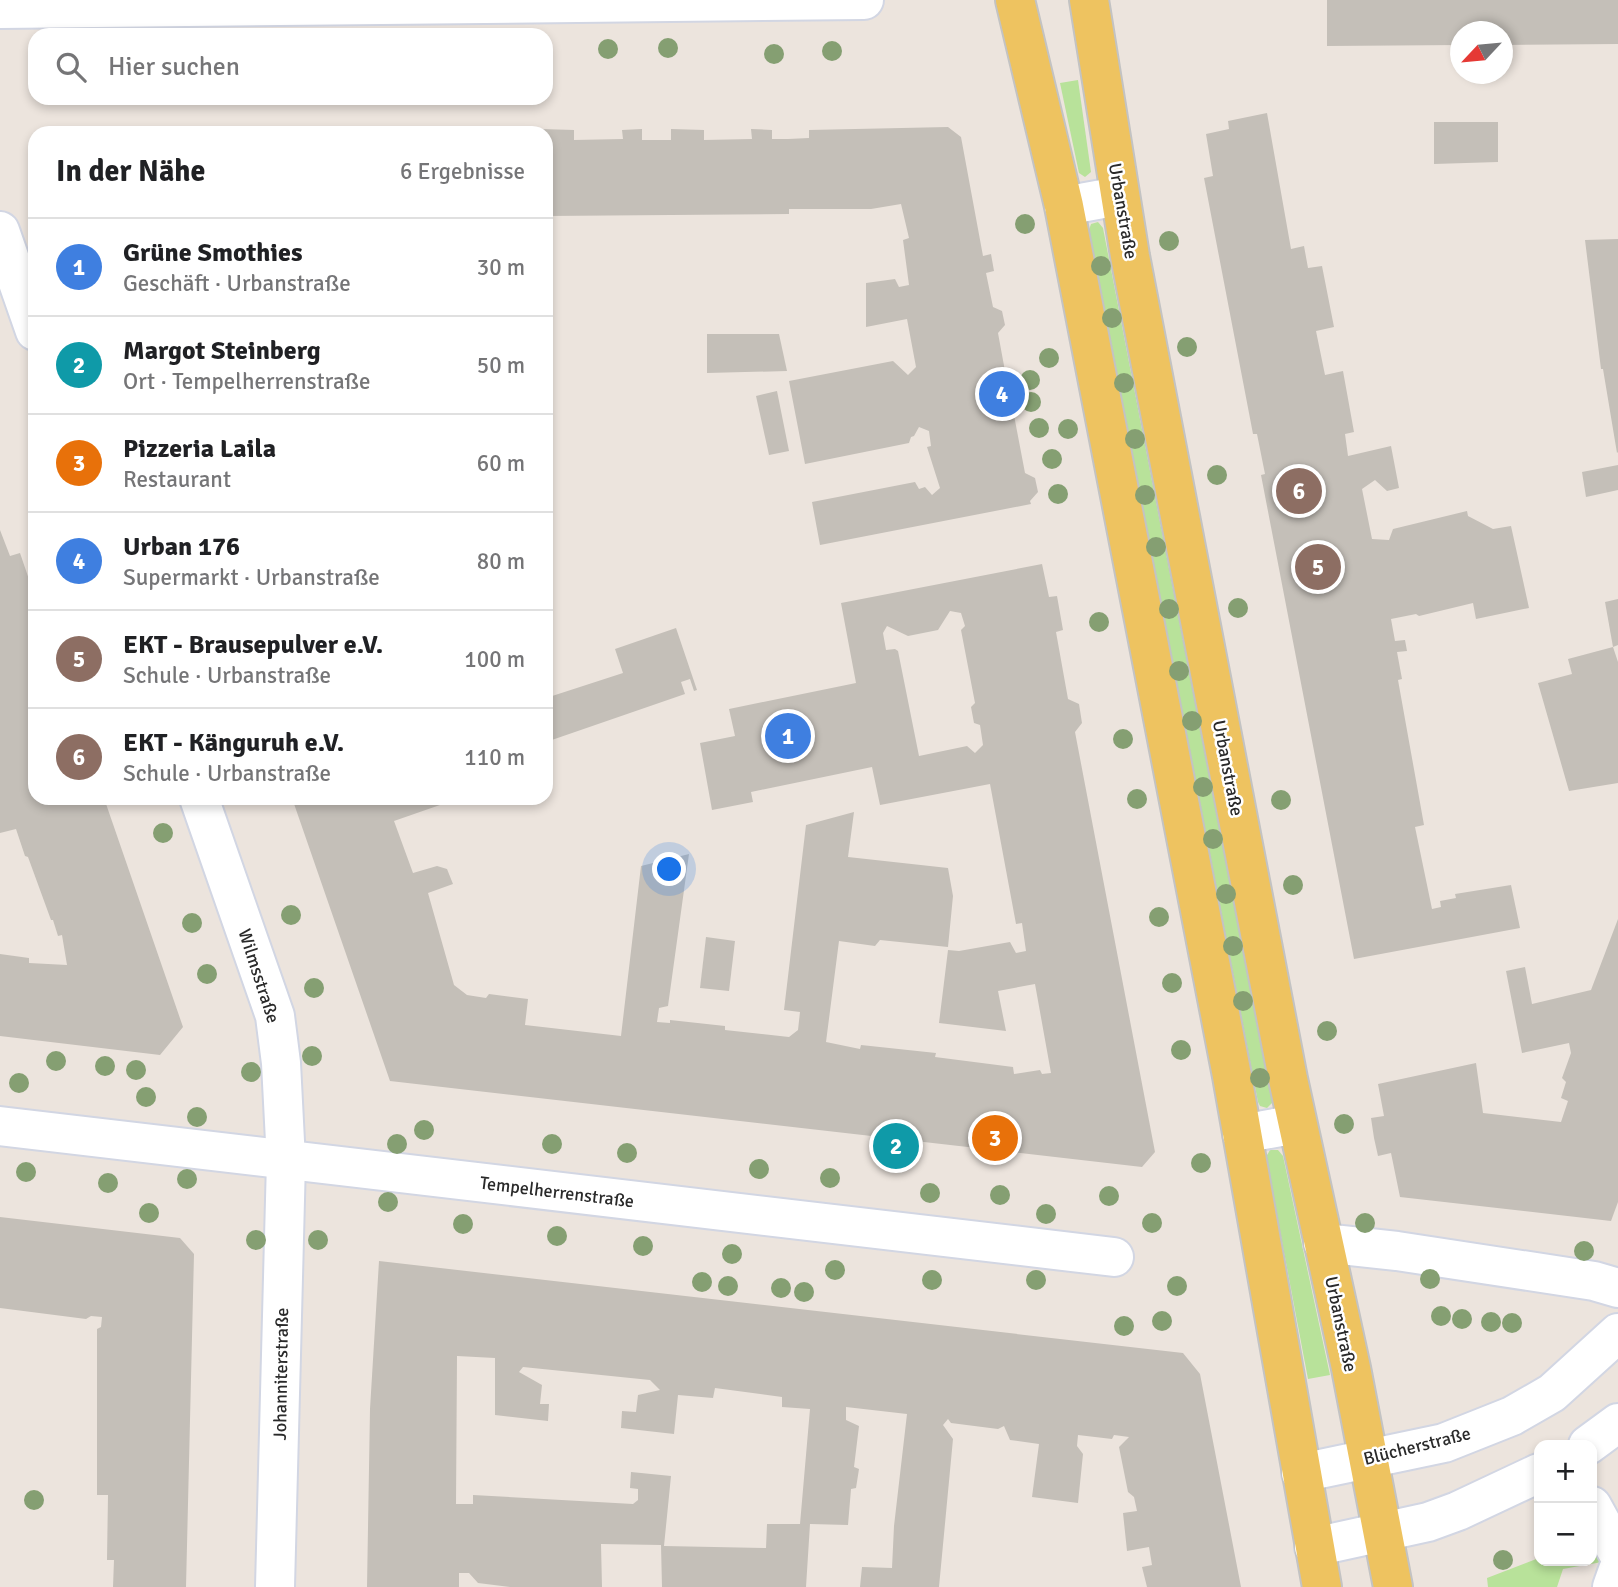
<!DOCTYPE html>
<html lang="de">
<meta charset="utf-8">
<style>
body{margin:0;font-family:Signika,sans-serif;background:#f6f6f6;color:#202124}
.controls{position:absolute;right:21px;bottom:21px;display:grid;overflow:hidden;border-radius:14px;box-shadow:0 4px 10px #0003}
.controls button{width:63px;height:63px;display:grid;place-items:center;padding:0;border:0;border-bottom:2px solid #e0e0e0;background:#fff;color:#202124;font:35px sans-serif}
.compass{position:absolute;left:1450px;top:21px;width:63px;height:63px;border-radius:50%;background:#fff;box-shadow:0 4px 10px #0003;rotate:244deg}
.you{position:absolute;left:670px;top:870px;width:24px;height:24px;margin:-18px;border:5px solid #fff;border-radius:50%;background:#1a73e8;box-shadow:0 0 0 10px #1a73e833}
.badge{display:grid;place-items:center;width:46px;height:46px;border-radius:50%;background:#406ff6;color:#fff;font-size:23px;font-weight:700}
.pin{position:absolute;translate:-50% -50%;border:4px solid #fff;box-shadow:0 2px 7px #0006}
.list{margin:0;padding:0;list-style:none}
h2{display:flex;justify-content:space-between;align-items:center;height:91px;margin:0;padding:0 28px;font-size:30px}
h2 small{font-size:23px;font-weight:400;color:#757577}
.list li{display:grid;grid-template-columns:46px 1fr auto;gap:21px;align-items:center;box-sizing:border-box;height:98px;padding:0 28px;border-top:2px solid #e0e0e0}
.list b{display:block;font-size:26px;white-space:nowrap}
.list p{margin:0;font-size:23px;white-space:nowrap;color:#757577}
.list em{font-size:23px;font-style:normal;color:#757577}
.icon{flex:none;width:38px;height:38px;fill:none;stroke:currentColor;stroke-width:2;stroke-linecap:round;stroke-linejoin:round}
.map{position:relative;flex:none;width:1618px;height:1587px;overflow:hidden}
.search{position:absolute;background:#fff;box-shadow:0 4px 10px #0003;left:28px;top:28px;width:525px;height:77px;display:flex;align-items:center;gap:18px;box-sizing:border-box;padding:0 24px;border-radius:21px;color:#757577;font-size:26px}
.panel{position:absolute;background:#fff;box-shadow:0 4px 10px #0003;left:28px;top:126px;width:525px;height:679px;border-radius:21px}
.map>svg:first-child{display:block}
.green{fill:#b8e29a}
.building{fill:#c4bfb8;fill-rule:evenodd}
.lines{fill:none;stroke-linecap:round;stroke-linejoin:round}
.minor-casing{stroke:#d2d6e3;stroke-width:42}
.major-casing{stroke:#c3c3c3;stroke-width:42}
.minor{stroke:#fff;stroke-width:38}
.major{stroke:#eec360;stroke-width:38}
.tree{fill:#859f72}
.labels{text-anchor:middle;stroke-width:5;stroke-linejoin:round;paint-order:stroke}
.street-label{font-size:18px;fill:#2a2a2a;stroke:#fff}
</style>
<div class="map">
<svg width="1618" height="1587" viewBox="0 0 1618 1587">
<rect width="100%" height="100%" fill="#ece4dd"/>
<g class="green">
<polygon points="1078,80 1091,172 1085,177 1079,173 1060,83"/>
<polygon points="1098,222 1103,228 1272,1100 1272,1103 1267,1108 1260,1106 1258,1102 1089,230 1091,224"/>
<polygon points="1270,1150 1278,1150 1283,1156 1330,1375 1308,1379 1266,1157"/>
<polygon points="1592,1545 1602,1562 1563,1569 1557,1587 1488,1587 1487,1578 1539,1558 1539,1561 1592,1561"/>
</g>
<g class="building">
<polygon points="1327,0 1618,0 1618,44 1502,45 1502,32 1460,32 1460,45 1327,46"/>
<polygon points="1267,113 1291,249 1304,246 1308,268 1322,266 1334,327 1316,331 1325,375 1343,371 1354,432 1345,434 1348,456 1391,446 1399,488 1387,491 1375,480 1362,489 1372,539 1389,540 1393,529 1467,511 1468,516 1493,529 1511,526 1529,608 1476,619 1473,603 1419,616 1416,614 1391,619 1395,641 1405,640 1407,651 1397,652 1402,679 1398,680 1424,825 1415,827 1432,909 1441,907 1440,901 1456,898 1455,894 1511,885 1520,928 1354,959 1261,475 1265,474 1257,434 1253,434 1249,413 1204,178 1213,176 1206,134 1229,129 1228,121"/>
<polygon points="1434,122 1498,122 1498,162 1434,164"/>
<polygon points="948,127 961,137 983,256 991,254 994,271 986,273 993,307 1002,311 1005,325 998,333 1007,382 1018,388 1020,402 1013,410 1025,473 1035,478 1038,492 1030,501 1031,504 820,545 812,502 915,482 919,489 925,487 932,495 940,488 927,447 931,446 929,431 919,427 914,436 911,437 909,443 805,464 789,381 893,361 908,375 916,367 907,319 866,327 866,283 895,279 899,287 909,285 903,240 909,238 901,204 871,209 789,209 789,214 546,216 546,133 541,133 541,129 574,130 574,140 623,139 622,130 642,129 642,140 671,140 671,129 704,130 704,140 752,139 751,129 772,130 772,139 788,139 809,138 809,130"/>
<polygon points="1618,239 1618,452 1617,453 1603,369 1601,369 1585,240"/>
<polygon points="707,334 779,334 787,371 707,373"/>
<polygon points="777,391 789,451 769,455 756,396"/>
<polygon points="1618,465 1618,490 1586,497 1582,472"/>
<polygon points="0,530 10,556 20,553 35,597 35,798 104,798 183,1027 160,1055 0,1036 0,954 29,958 29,963 67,965 62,935 58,936 53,920 51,920 28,857 25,856 16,829 0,833"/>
<path d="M1042 564 1049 597 1057 596 1063 630 1056 632 1068 699 1079 704 1082 723 1075 732 1155 1152 1142 1167 390 1081 292 798H460L394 821 413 873 437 866 447 869 453 884 428 893 454 985 467 995 486 998 489 994 528 999 525 1025 621 1036 641 866 689 854 668 1006 659 1008 657 1022 670 1023V1020L725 1026V1030L789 1037 798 1030 800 1012 784 1010 806 825 854 812 848 857 948 868 953 896 948 947 880 940 875 946 839 941 826 1042 860 1049 861 1045 936 1053 935 1057 1013 1067 1014 1074 1040 1070 1042 1074 1051 1073 1035 984 998 991 1006 1031 939 1023 948 950 959 951 1010 942 1016 953 1026 951 1022 923 1016 924 990 784 880 805 872 767 751 792 753 802 712 810 700 743 735 736 729 709 856 683 841 603ZM950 611 961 613 965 626 961 630 975 703 971 707 974 723 980 725 983 745 975 753 967 746 919 756 898 651 895 649 886 650 883 633 887 626 908 636 938 630Z"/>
<polygon points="1618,599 1618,645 1613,647 1605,602"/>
<polygon points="676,628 697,690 694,691 690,679 681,682 685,694 546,742 546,698 623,673 615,649"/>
<polygon points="1613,647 1618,662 1618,783 1569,791 1538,683 1572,674 1568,659"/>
<polygon points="1618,919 1618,1202 1611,1221 1400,1197 1391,1153 1378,1156 1374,1138 1371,1118 1384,1116 1378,1084 1476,1063 1483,1113 1561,1122 1568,1101 1561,1098 1566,1082 1562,1078 1571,1053 1569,1043 1522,1053 1506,971 1525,967 1532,1004 1591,990"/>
<polygon points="706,937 735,941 729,991 700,988"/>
<polygon points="0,1217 180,1238 194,1254 186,1587 113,1587 114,1560 107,1560 108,1495 97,1495 97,1329 101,1327 102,1317 91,1316 86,1319 0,1308"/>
<path d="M379 1261 1183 1353 1200 1374 1241 1587H1147L1142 1567 1152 1565 1149 1547 1127 1551 1123 1513 1137 1511 1134 1497 1128 1492 1119 1447 1129 1437 1114 1435 1112 1439 1078 1435 1077 1446 1083 1454 1078 1503 1032 1497 1039 1444 1010 1440 1004 1426 998 1429 951 1423 948 1419 943 1425 953 1439 939 1587H860L862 1567 892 1568 894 1526 907 1414 846 1407V1420L859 1426 854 1467 859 1469 856 1488 851 1489 848 1525 810 1524 806 1587H662L661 1545 601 1544 602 1587H510L478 1583 469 1573H459V1587H367L370 1409ZM457 1356 495 1358V1415L548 1421 549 1404H540L542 1385 519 1372 523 1367 650 1380 660 1390 638 1395 636 1412 622 1411 621 1428 674 1434 678 1395 713 1398 715 1388 782 1397V1407L810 1409 800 1524H767L766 1548 664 1546 671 1476 631 1472 630 1488 638 1489V1500L633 1504 473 1495V1504H456Z"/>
</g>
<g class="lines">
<g class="minor-casing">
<g id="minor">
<polyline points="0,9 864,0"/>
<polyline points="1064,206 1119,196"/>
<polyline points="0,231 35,331"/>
<polyline points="199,798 275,1016 281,1063 286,1161 275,1587"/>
<polyline points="0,1126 1114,1257"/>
<polyline points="1242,1134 1297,1124"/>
<polyline points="1323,1243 1397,1251 1594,1281 1618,1288"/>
<polyline points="1588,1445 1618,1423"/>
<polyline points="1301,1473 1444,1443 1512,1416 1552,1393 1618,1333"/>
<polyline points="1592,1506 1618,1553"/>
<polyline points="1314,1547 1428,1522 1458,1511 1539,1473"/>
<polyline points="1612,1587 1618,1570"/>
</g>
</g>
<g class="major-casing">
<g id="major">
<polyline points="1015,0 1064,206 1152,661 1232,1076 1322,1587"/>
<polyline points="1089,0 1130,256 1288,1079 1351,1368 1393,1587"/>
</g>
</g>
<use href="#minor" class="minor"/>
<use href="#major" class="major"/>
</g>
<g class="tree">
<circle cx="668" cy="48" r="10"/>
<circle cx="608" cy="49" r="10"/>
<circle cx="832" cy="51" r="10"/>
<circle cx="774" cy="54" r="10"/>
<circle cx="1025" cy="224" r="10"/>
<circle cx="1169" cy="241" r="10"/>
<circle cx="1101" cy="266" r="10"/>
<circle cx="1112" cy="318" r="10"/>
<circle cx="1187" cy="347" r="10"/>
<circle cx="1049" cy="358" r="10"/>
<circle cx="1030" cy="380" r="10"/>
<circle cx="1124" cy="383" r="10"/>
<circle cx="1031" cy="402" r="10"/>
<circle cx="1039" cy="428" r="10"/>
<circle cx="1068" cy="429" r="10"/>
<circle cx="1135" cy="439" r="10"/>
<circle cx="1052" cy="459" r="10"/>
<circle cx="1217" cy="475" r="10"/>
<circle cx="1058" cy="494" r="10"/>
<circle cx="1145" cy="495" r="10"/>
<circle cx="1156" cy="547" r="10"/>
<circle cx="1238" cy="608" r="10"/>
<circle cx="1169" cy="609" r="10"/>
<circle cx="1099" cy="622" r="10"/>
<circle cx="1179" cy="671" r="10"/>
<circle cx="1192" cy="721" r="10"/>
<circle cx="1123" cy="739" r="10"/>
<circle cx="1203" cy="787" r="10"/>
<circle cx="1137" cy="799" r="10"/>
<circle cx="1281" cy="800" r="10"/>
<circle cx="163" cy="833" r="10"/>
<circle cx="1213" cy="839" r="10"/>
<circle cx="1293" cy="885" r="10"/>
<circle cx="1226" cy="894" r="10"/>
<circle cx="291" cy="915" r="10"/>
<circle cx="1159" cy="917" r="10"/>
<circle cx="192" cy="923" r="10"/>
<circle cx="1233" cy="946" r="10"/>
<circle cx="207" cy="974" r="10"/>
<circle cx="1172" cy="983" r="10"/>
<circle cx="314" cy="988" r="10"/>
<circle cx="1243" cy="1001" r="10"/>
<circle cx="1327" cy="1031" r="10"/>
<circle cx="1181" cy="1050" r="10"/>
<circle cx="312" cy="1056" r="10"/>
<circle cx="56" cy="1061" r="10"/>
<circle cx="105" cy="1066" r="10"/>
<circle cx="136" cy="1070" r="10"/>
<circle cx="251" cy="1072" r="10"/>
<circle cx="1260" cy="1078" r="10"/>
<circle cx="19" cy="1083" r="10"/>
<circle cx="146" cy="1097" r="10"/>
<circle cx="197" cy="1117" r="10"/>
<circle cx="1344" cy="1124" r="10"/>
<circle cx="424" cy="1130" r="10"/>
<circle cx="397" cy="1144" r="10"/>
<circle cx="552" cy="1144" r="10"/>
<circle cx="627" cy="1153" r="10"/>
<circle cx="1201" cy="1163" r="10"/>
<circle cx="759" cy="1169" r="10"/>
<circle cx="26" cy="1172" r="10"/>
<circle cx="830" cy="1178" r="10"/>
<circle cx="187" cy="1179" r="10"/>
<circle cx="108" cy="1183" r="10"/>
<circle cx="930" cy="1193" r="10"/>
<circle cx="1000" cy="1195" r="10"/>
<circle cx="1109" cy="1196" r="10"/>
<circle cx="388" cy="1202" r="10"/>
<circle cx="149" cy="1213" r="10"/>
<circle cx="1046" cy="1214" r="10"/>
<circle cx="1152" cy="1223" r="10"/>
<circle cx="1365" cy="1223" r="10"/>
<circle cx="463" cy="1224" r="10"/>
<circle cx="557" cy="1236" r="10"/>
<circle cx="256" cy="1240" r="10"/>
<circle cx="318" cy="1240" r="10"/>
<circle cx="643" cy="1246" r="10"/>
<circle cx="1584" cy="1251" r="10"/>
<circle cx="732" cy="1254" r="10"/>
<circle cx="835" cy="1270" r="10"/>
<circle cx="1430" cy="1279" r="10"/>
<circle cx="932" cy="1280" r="10"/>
<circle cx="1036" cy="1280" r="10"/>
<circle cx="702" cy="1282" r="10"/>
<circle cx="728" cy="1286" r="10"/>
<circle cx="1177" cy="1286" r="10"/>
<circle cx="781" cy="1288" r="10"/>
<circle cx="804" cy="1292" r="10"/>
<circle cx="1441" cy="1316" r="10"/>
<circle cx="1462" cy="1319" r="10"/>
<circle cx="1162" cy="1321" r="10"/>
<circle cx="1491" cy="1322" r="10"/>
<circle cx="1512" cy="1323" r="10"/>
<circle cx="1124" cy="1326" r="10"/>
<circle cx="34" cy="1500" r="10"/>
<circle cx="1503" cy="1560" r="10"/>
</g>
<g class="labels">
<g class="street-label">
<text transform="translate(1123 211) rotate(80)" y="6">Urbanstraße</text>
<text transform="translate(1228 768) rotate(79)" y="6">Urbanstraße</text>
<text transform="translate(259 976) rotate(72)" y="6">Wilmsstraße</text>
<text transform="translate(557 1192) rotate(7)" y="6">Tempelherrenstraße</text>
<text transform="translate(1341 1324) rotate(78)" y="6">Urbanstraße</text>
<text transform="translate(281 1374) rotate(-89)" y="6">Johanniterstraße</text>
<text transform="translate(1417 1446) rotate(-14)" y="6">Blücherstraße</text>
</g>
</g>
</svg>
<div class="controls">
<button>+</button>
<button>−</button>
</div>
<svg class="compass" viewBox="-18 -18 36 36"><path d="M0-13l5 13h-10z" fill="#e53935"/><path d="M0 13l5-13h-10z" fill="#757577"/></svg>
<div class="you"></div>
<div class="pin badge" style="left:788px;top:736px;background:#3f7fe0">1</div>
<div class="pin badge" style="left:896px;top:1146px;background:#0f9aa8">2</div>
<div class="pin badge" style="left:995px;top:1138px;background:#e8710a">3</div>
<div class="pin badge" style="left:1002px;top:394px;background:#3f7fe0">4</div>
<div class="pin badge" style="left:1318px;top:567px;background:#8d6e63">5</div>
<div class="pin badge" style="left:1299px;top:491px;background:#8d6e63">6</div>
<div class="search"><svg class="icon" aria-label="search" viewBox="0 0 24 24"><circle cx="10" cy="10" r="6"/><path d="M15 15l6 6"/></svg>Hier suchen</div>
<section class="panel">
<h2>In der Nähe<small>6 Ergebnisse</small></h2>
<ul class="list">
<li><span class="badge" style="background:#3f7fe0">1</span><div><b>Grüne Smothies</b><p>Geschäft · Urbanstraße</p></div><em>30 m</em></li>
<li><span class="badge" style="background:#0f9aa8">2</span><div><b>Margot Steinberg</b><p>Ort · Tempelherrenstraße</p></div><em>50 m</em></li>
<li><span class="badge" style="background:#e8710a">3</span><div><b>Pizzeria Laila</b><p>Restaurant</p></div><em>60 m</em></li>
<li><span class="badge" style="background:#3f7fe0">4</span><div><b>Urban 176</b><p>Supermarkt · Urbanstraße</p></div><em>80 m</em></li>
<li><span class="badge" style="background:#8d6e63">5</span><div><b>EKT - Brausepulver e.V.</b><p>Schule · Urbanstraße</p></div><em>100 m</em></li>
<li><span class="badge" style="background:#8d6e63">6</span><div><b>EKT - Känguruh e.V.</b><p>Schule · Urbanstraße</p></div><em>110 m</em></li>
</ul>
</section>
</div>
